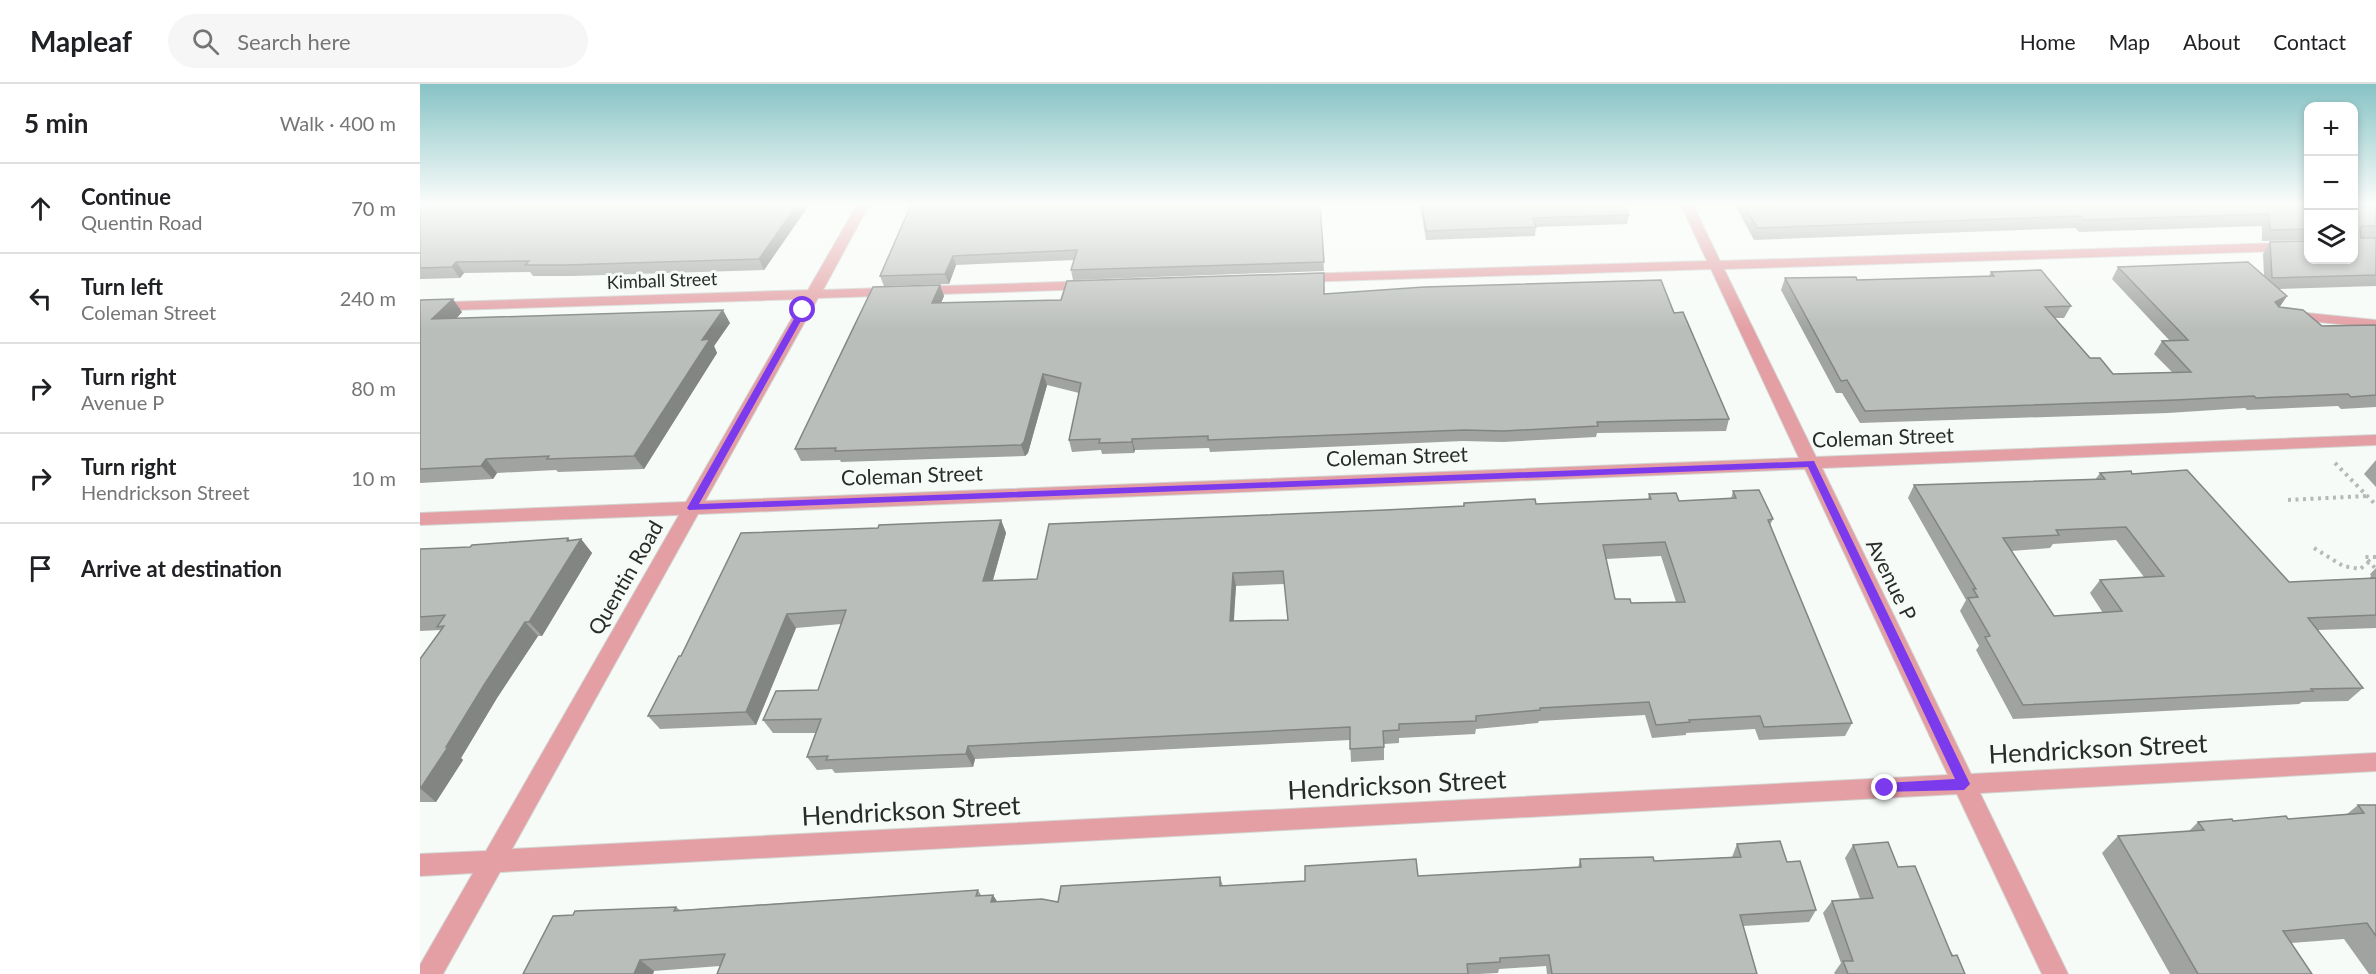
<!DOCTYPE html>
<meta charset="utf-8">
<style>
body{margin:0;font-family:Lato,sans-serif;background:#f6f6f6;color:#202124}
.controls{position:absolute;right:18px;top:18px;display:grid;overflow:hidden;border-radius:12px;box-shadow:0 3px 9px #0003}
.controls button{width:54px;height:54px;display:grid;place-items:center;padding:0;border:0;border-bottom:2px solid #e0e0e0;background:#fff;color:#202124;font:30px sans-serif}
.stop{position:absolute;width:18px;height:18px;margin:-14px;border:4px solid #7c3aed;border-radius:50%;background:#fff}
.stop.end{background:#7c3aed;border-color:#fff;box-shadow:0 2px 6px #0008}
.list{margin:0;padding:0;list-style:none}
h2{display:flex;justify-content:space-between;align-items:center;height:78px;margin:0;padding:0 24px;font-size:26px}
h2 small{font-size:20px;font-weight:400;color:#757577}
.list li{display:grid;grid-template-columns:39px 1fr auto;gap:18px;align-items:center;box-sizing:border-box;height:90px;padding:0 24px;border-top:2px solid #e0e0e0}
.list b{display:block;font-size:22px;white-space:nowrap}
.list p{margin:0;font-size:20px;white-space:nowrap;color:#757577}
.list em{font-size:20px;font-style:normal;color:#757577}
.icon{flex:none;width:33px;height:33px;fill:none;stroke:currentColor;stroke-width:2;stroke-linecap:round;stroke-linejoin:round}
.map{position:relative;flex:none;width:1956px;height:890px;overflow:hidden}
header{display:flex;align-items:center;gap:36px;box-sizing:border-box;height:84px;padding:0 30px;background:#fff;border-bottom:2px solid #e0e0e0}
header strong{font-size:28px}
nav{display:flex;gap:33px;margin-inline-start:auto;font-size:21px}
.search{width:420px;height:54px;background:#f6f6f6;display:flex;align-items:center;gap:15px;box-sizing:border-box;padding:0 21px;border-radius:33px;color:#757577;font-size:22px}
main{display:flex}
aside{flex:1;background:#fff}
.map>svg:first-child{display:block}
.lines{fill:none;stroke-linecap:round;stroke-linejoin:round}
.minor-casing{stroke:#d2d6d2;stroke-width:2}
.path{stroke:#b6b9b6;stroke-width:4;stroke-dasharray:3 4.5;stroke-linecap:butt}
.minor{fill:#e39fa4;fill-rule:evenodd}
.wall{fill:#a0a3a0;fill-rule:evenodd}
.shaded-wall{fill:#828582}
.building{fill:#babeba;stroke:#828582;stroke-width:1.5;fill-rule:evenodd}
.route{fill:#7c3aed}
.labels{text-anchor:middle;stroke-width:6;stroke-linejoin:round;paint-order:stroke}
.far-street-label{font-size:18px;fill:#292b29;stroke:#f7fbf7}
.street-label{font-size:21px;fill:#292b29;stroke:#f7fbf7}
.near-street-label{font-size:26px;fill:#292b29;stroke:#f7fbf7}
</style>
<header>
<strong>Mapleaf</strong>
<div class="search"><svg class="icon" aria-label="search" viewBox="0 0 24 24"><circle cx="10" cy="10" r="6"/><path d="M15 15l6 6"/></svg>Search here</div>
<nav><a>Home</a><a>Map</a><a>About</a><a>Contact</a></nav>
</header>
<main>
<aside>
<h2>5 min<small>Walk · 400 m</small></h2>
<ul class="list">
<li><svg class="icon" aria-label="ahead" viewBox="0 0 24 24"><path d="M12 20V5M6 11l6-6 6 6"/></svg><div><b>Continue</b><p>Quentin Road</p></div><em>70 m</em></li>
<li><svg class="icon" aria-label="left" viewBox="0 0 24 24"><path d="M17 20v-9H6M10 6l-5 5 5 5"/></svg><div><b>Turn left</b><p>Coleman Street</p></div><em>240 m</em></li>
<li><svg class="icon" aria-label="right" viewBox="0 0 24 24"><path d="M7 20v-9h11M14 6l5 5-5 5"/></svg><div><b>Turn right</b><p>Avenue P</p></div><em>80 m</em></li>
<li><svg class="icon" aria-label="right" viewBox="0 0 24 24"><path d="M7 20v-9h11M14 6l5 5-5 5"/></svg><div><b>Turn right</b><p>Hendrickson Street</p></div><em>10 m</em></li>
<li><svg class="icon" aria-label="arrive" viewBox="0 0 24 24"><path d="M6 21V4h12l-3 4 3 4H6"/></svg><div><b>Arrive at destination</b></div></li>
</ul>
</aside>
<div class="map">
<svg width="1956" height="890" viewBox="0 0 1956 890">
<rect width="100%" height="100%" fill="#f7fbf7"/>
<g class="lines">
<g class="minor-casing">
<g id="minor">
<path d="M437 121H449L403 206 670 197 677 201 670 205 398 214 285 417 1379 374 1291 185 880 198 873 194 880 190 1287 177 1261 121H1273L1300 177 1888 158V166L1304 185 1396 373 1956 351V361L1402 384 1551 690 1956 669V687L1560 709 1648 890H1622L1537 710 80 788 23 890H0V881L53 789 0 792V770L66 767 259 431 0 441V429L266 418 383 215 0 227V219L388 206ZM1385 385 1528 691 92 765 278 430Z"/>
<polygon points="1867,227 1956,236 1956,244 1862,234 1860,231 1862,228"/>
</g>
</g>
<g class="path">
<polyline points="1915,379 1956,421"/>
<polyline points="1868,416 1947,412"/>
<polyline points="1894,464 1923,482 1940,485 1949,478"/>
<polyline points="1956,473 1945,473 1956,485"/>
</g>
<use href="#minor" class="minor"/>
</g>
<g class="wall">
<polygon points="0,121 389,121 344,186 153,192 113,192 110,188 44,189 40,194 0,195"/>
<polygon points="491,121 900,121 904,187 653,196 651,186 654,176 536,181 529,200 464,202 460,192"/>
<polygon points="1000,121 1204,121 1209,131 1207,140 1116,143 1115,152 1006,156"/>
<polygon points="1315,121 1888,121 1888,156 1842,157 1842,142 1659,148 1655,144 1334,156"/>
<polygon points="1934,121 1956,121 1956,154 1941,154 1956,154 1956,202 1859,205 1867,212 1859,223 1902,242 1956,241 1956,323 1921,325 1918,322 1827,326 1825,324 1748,329 1440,339 1422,309 1416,309 1361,206 1365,194 1437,196 1569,192 1571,188 1651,222 1644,234 1635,234 1670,274 1693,290 1752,288 1734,270 1742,257 1750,257 1692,195 1698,183 1844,192 1843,170 1850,158 1888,176"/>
<polygon points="520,201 524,212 521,219 905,210 1254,229 1309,335 1306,347 1177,349 1176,353 1083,358 1043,357 790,368 789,364 715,366 714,369 682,370 681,366 652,368 649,356 659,309 627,301 608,369 605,372 421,378 420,376 381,377 375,365"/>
<polygon points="0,216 42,228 36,235 310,239 294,262 297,269 224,385 138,388 136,386 77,389 73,395 0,399"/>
<polygon points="1956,376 1956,403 1944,390"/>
<path d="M1680 389 1712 390 1869 498 1950 494 1951 492 1950 490 1956 484V544L1898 546 1943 604 1928 617 1882 618 1879 620 1593 635 1556 566 1559 562 1540 527 1546 516 1488 414 1494 401 1675 396ZM1696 456 1724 493 1680 496 1670 509 1683 529 1634 532 1591 467 1630 464 1633 460Z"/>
<path d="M1313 407 1353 435 1350 441 1432 639 1425 652 1339 656 1335 645 1266 649V651L1232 654 1225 631 1119 637 1118 639 1056 645 1055 650 979 654V659L964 660V676L931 678 930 656 555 675 553 683 415 689 412 685 397 686 387 673 396 649H353L343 636 398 606 421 540 376 544 336 641 240 645 228 632 261 572 458 444 581 436 586 449 573 496 617 495 965 426 1043 422 1044 419 1116 420 1228 415 1229 410 1259 417 1311 415ZM1241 472 1256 518 1211 519 1195 515 1186 475ZM865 500 868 536 813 537 816 502Z"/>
<polygon points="161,455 172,469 122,552 118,552 77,614 41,674 43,676 16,718 0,718 0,575 21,546 0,547 0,465 50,463"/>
<polygon points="1938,721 1956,721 1956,890 1949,890 1924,855 1871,859 1892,890 1750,890 1682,769 1698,752 1768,748 1778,738 1868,735 1927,730"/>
<polygon points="1317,760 1367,778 1396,826 1389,838 1323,842 1337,890 1127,890 1126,882 1079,885 1078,889 1059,890 297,890 300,882 234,887 233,890 103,890 153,831 256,823 260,826 558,806 561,811 573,811 577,818 638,818 800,793 803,802 1158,784 1160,775 1234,777 1312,773"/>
<polygon points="1433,761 1478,783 1545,890 1415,890 1414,889 1421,879 1403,829 1412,817 1440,815 1425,774"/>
</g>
<g class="shaded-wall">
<polygon points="377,121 389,121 344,186 339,175"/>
<polygon points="533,172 536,181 529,200 525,190"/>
<polygon points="36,178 44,189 40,194 32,183"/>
<polygon points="520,201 524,212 516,231 512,219"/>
<polygon points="1867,212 1859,224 1855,218"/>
<polygon points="33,215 42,228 23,249 12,235"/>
<polygon points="303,226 310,239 294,262 297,269 224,385 214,372 282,256"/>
<polygon points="623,290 627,301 608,369 605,372 601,361"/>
<polygon points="712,355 715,366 714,369 712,358"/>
<polygon points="66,375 77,389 73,395 61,382"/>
<polygon points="581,436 586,449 569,510 563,497"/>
<polygon points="148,454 156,464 161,455 172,469 122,552 109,538"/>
<polygon points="813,489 816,502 813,551 810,537"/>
<polygon points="367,530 376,544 336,641 326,628"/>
<polygon points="105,538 118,552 77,614 41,674 43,676 16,718 1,705 64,601"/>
<polygon points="548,662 555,675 553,683 546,670"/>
<polygon points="573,811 580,822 571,818"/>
<polygon points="220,876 234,887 233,890 214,890"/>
</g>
<g class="building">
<polygon points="0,121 377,121 339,175 146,181 105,181 109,177 36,178 32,183 0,184"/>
<polygon points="491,121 900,121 904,178 651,186 657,166 533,172 525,190 460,192"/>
<polygon points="1002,121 1204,121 1209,131 1113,134 1116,143 1006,147"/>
<polygon points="1324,121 1888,121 1888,145 1850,146 1849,130 1665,136 1660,132 1337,144"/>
<polygon points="1934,121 1956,121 1956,142 1942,142 1940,145 1941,154 1956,154 1956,191 1852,194 1850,158 1888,157 1888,176 1934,176"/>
<polygon points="1828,178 1867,212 1855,218 1859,223 1883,226 1902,242 1956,241 1956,311 1931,313 1928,310 1836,314 1834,312 1756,316 1445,327 1427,296 1421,297 1365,194 1436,193 1437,196 1574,192 1571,188 1621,186 1651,222 1625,223 1670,274 1680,274 1693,290 1771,288 1742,257 1768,256 1698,183"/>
<polygon points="904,189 904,210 1004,203 1241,196 1254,229 1263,228 1309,335 1177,338 1178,342 1084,347 1044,346 788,356 788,352 712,355 712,358 679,359 680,355 649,356 661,299 623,290 604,358 601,361 415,367 416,364 375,365 453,203 520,201 512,219 641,216 647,197"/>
<polygon points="33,215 12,235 303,226 282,256 290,255 214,372 127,375 129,372 66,375 61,382 0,385 0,216"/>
<path d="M1767 386 1869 498 1956 494V531L1888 534 1943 604 1891 605 1893 607 1603 621 1565 553 1570 552 1548 514 1558 513 1553 505H1556L1494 401 1685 395 1680 389 1711 387 1712 390ZM1706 443 1744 492 1680 496 1702 527 1634 532 1583 454 1639 451 1636 446Z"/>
<path d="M1339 406 1353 435 1348 436 1432 639 1344 643 1340 632 1269 636 1270 638 1236 641 1229 618 1120 624V626L1056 632V637L979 640V646L963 647 964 663 930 665V643L548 662 546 670 406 676 408 672 387 673 401 635 343 636 356 607 398 606 426 526 367 530 326 628 228 632 259 572H261L321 449 458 444 459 441 581 436 563 497 617 495 629 440 965 426 1044 422V419L1115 415 1116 420 1231 415 1229 410 1256 409 1259 417 1316 414 1313 407ZM1245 458 1265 518 1211 519 1210 515H1195L1183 461ZM863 487 868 536 810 537 813 489Z"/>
<polygon points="148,454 147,457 161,455 109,538 105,538 64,601 26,663 28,663 0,705 0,575 24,542 17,543 25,531 0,533 0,465 50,463 52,461"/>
<polygon points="1938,721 1956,721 1956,852 1947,839 1863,847 1892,890 1778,890 1698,752 1784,746 1778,738 1812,735 1813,737 1866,732 1868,735 1944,729"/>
<polygon points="1360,757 1367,778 1380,777 1396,826 1320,831 1337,890 1132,890 1129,871 1080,874 1080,878 1047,880 1048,890 297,890 305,870 220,876 214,890 103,890 133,832 153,831 155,827 256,823 254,827 558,806 556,812 573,811 571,818 622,815 638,818 641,802 800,793 800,802 885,797 885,782 996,775 998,792 1161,783 1160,775 1233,773 1234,777 1321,773 1317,760"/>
<polygon points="1468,758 1478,783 1495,782 1532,872 1537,871 1545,890 1428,890 1423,877 1433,877 1412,817 1453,814 1433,761"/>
</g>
<linearGradient id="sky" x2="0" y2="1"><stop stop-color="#87c3c5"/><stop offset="0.49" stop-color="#fbfdfb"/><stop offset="1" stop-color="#fbfdfb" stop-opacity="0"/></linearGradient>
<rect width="1956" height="246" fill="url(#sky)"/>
<polygon class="route" points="383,223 387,226 279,420 1394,377 1550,700 1544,706 1461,708 1459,704 1465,699 1535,695 1388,383 269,426 267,424 379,226"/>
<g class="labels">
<g class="far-street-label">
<text transform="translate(242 197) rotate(-2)" y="6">Kimball Street</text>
</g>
<g class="street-label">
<text transform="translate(1463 354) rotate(-2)" y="7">Coleman Street</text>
<text transform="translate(977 373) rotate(-2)" y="7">Coleman Street</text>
<text transform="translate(492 392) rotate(-2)" y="7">Coleman Street</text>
<text transform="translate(206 494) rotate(-60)" y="7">Quentin Road</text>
<text transform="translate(1471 496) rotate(64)" y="7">Avenue P</text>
</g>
<g class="near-street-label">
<text transform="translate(1678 665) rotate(-3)" y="9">Hendrickson Street</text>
<text transform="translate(977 701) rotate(-3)" y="9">Hendrickson Street</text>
<text transform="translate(491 727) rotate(-3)" y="9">Hendrickson Street</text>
</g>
</g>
</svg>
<div class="controls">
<button>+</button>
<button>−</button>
<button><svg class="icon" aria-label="layers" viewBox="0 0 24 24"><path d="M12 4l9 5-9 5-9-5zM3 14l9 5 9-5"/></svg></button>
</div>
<div class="stop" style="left:383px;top:226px"></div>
<div class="stop end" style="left:1465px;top:704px"></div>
</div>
</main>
